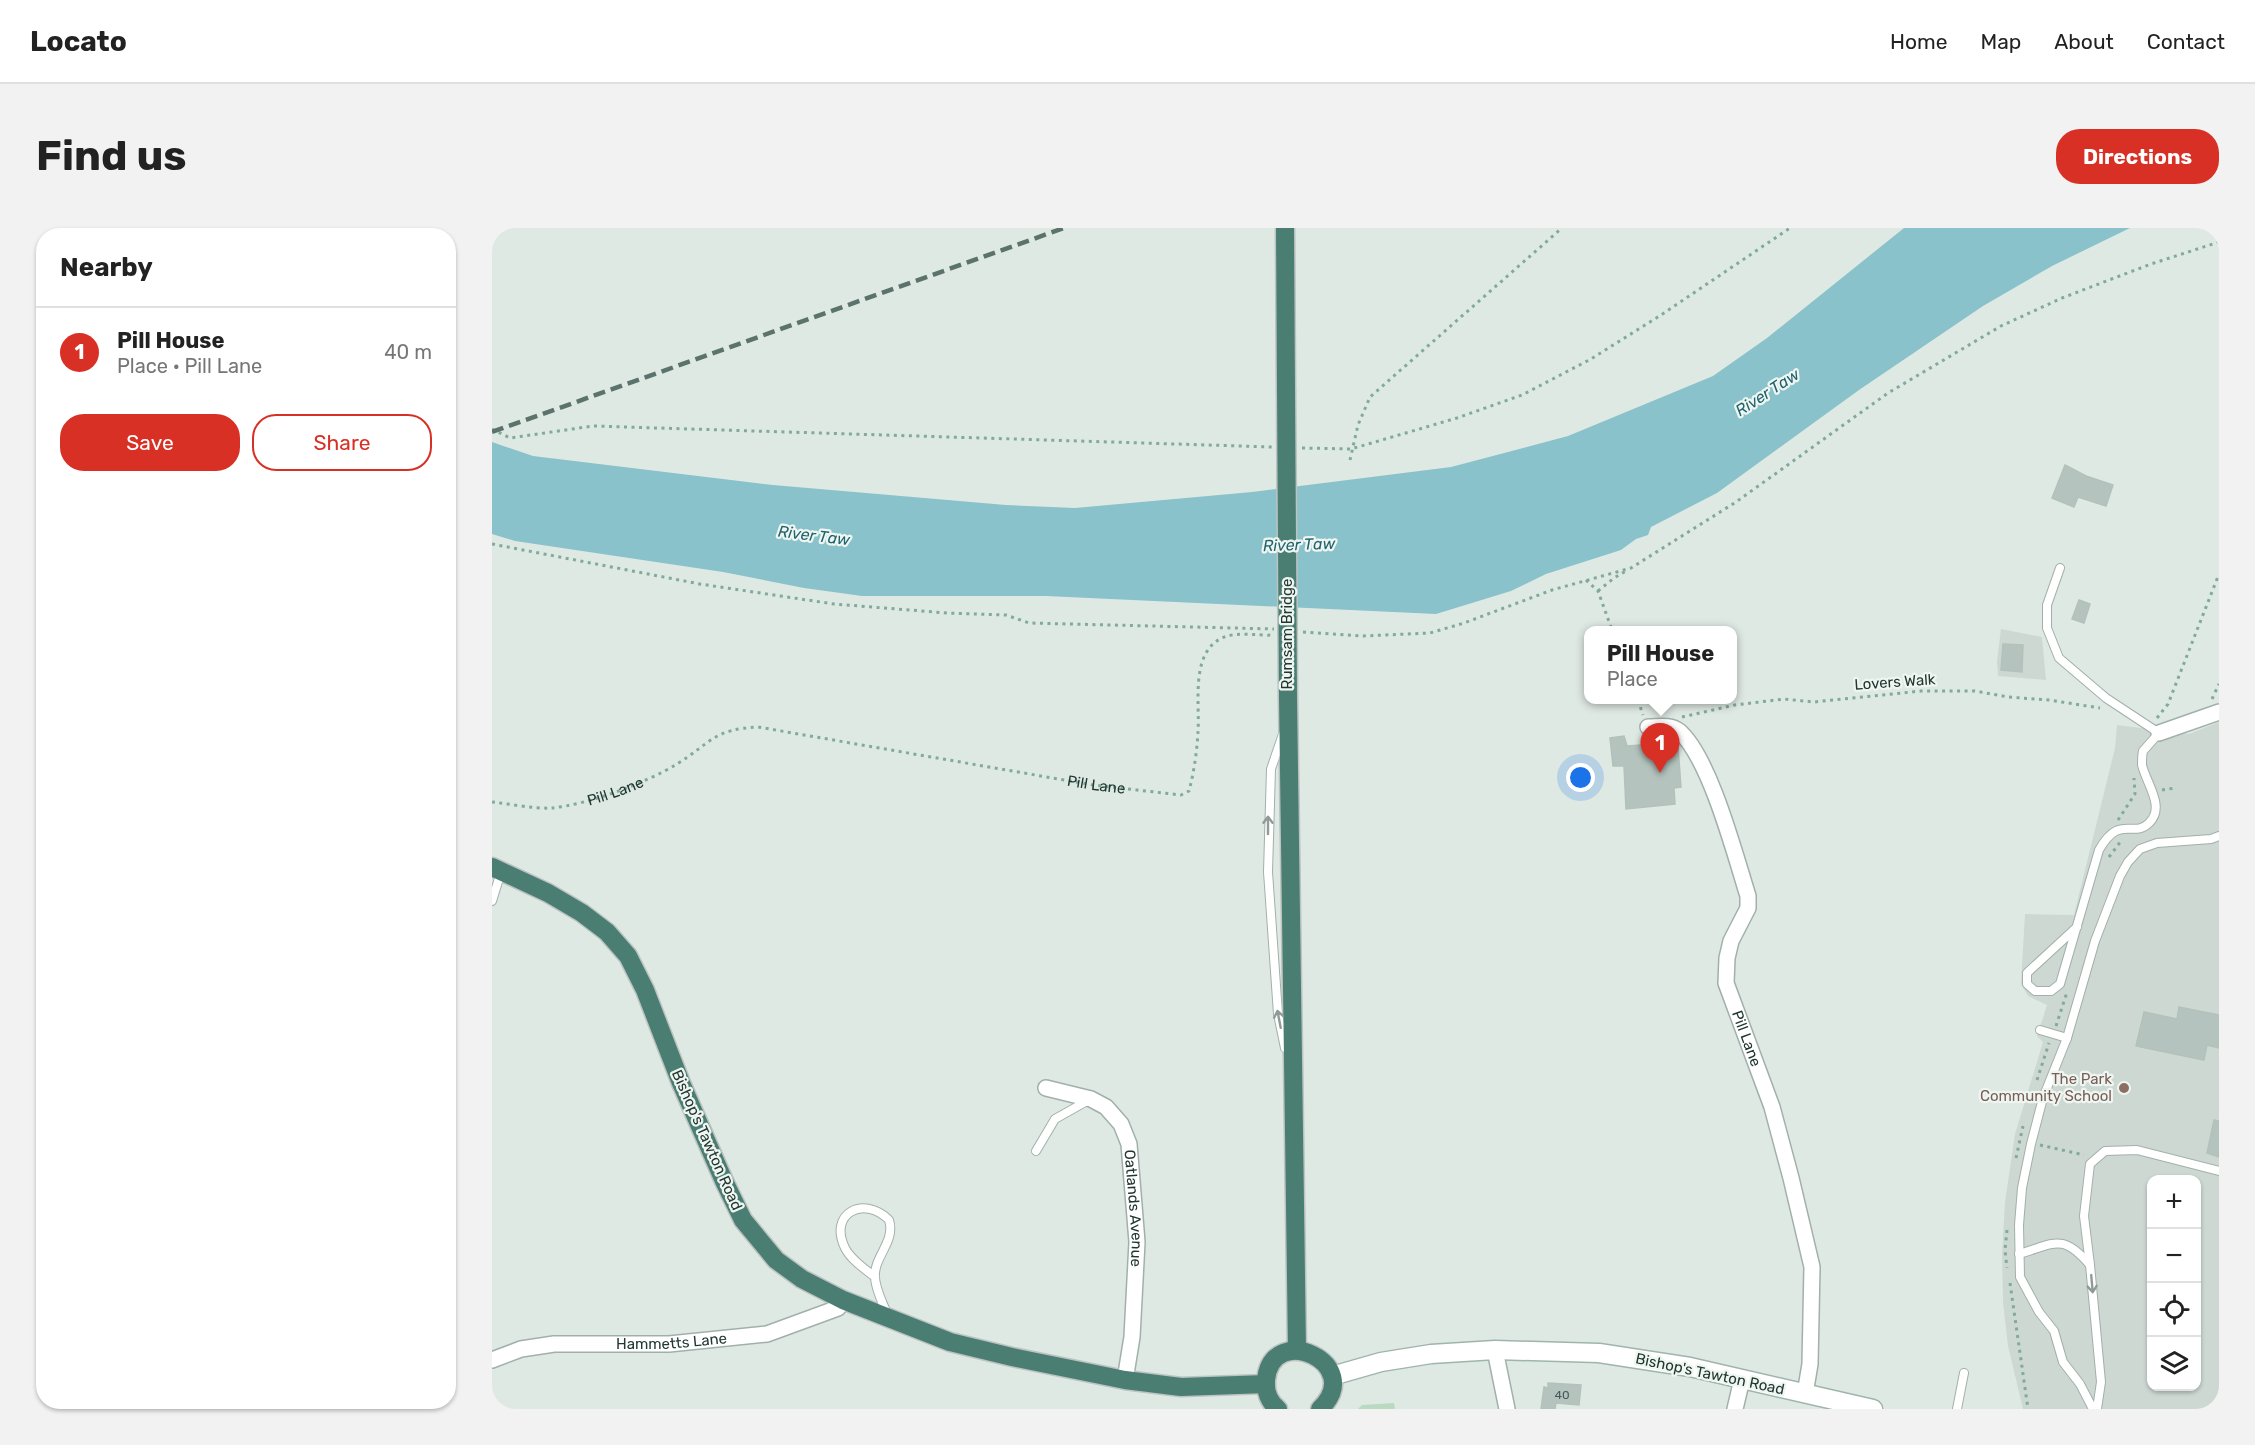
<!DOCTYPE html>
<meta charset="utf-8">
<style>
body{margin:0;font-family:Rubik,sans-serif;background:#f2f2f2;color:#222}
.controls{position:absolute;right:18px;bottom:18px;display:grid;overflow:hidden;border-radius:12px;box-shadow:0 2px 4px #0004}
.controls button{width:54px;height:54px;display:grid;place-items:center;padding:0;border:0;border-bottom:2px solid #e0e0e0;background:#fff;color:#222;font:30px sans-serif}
.you{position:absolute;left:1089px;top:550px;width:21px;height:21px;margin:-15px;border:4px solid #fff;border-radius:50%;background:#1a73e8;box-shadow:0 0 0 9px #1a73e833}
.badge{display:grid;place-items:center;width:39px;height:39px;border-radius:50%;background:#d93025;color:#fff;font-size:20px;font-weight:700}
.pin{position:absolute;translate:-50% -50px;filter:drop-shadow(0 2px 3px #0008)}
.pin::after{content:'';position:absolute;top:32px;width:21px;height:18px;background:inherit;clip-path:polygon(0 0,100% 0,50% 100%)}
.popup{position:absolute;left:1092px;top:398px;width:153px;height:78px;box-sizing:border-box;display:grid;place-content:center;border-radius:12px;background:#fff;filter:drop-shadow(0 2px 4px #0005);font-size:20px;white-space:nowrap;color:#767676}
.popup b{font-size:22px;color:#222}
.popup::after{content:'';position:absolute;left:50%;top:100%;margin-left:-12px;border:12px solid transparent;border-top-color:#fff}
.list{margin:0;padding:0;list-style:none}
h2{display:flex;justify-content:space-between;align-items:center;height:78px;margin:0;padding:0 24px;font-size:26px}
h2 small{font-size:20px;font-weight:400;color:#767676}
.list li{display:grid;grid-template-columns:39px 1fr auto;gap:18px;align-items:center;box-sizing:border-box;height:90px;padding:0 24px;border-top:2px solid #e0e0e0}
.list b{display:block;font-size:22px;white-space:nowrap}
.list p{margin:0;font-size:20px;white-space:nowrap;color:#767676}
.list em{font-size:20px;font-style:normal;color:#767676}
.actions{display:flex;gap:12px;padding:18px 24px}
.actions a{flex:1;padding:14px 0;border:2px solid #d93025;border-radius:24px;text-align:center;font-size:21px;color:#d93025}
.actions .main{background:#d93025;color:#fff}
.icon{flex:none;width:33px;height:33px;fill:none;stroke:currentColor;stroke-width:2;stroke-linecap:round;stroke-linejoin:round}
.map{position:relative;flex:none;width:1727px;height:1181px;overflow:hidden;border-radius:24px}
header{display:flex;align-items:center;gap:36px;box-sizing:border-box;height:84px;padding:0 30px;background:#fff;border-bottom:2px solid #e0e0e0}
header strong{font-size:28px}
nav{display:flex;gap:33px;margin-inline-start:auto;font-size:21px}
.intro{display:flex;align-items:center;justify-content:space-between;box-sizing:border-box;height:144px;padding:0 36px}
h1{margin:0;font-size:42px}
.button{padding:15px 27px;border-radius:24px;background:#d93025;color:#fff;font-size:21px;font-weight:700}
main{display:flex;gap:36px;padding:0 36px}
aside{flex:1;background:#fff;border-radius:24px;box-shadow:0 2px 4px #0004}
.map>svg:first-child{display:block}
.built{fill:#cdd8d3;fill-rule:evenodd}
.green{fill:#b9d9c1}
.water{fill:#8ac2cb}
.building{fill:#b4c3bd;stroke:#b2c2bb;stroke-width:1.5}
.lines{fill:none;stroke-linecap:round;stroke-linejoin:round}
.service-casing{stroke:#a2b0ab;stroke-width:10}
.minor-casing{stroke:#a2b0ab;stroke-width:18}
.secondary-casing{stroke:#9fb4ac;stroke-width:21}
.trunk-casing{stroke:#bcc3c1;stroke-width:21}
.path{stroke:#81aa9d;stroke-width:3;stroke-dasharray:3 4.5;stroke-linecap:butt}
.service{stroke:#fff;stroke-width:8}
.minor{stroke:#fff;stroke-width:15}
.secondary{stroke:#fff;stroke-width:18}
.trunk{stroke:#4a7e72;stroke-width:18}
.rail{stroke:#5b736c;stroke-width:4.5;stroke-dasharray:12 6;stroke-linecap:butt}
.trunk-bridge-casing{stroke:#bcc3c1;stroke-width:21;stroke-linecap:butt}
.trunk-bridge{stroke:#4a7e72;stroke-width:18}
.oneway{stroke:#909b98}
.education-dot{fill:#8d6e63;stroke:#eff6f2;stroke-width:2}
.labels{text-anchor:middle;stroke-width:4.5;stroke-linejoin:round;paint-order:stroke}
.number-label{font-size:12px;fill:#465a54}
.street-label{font-size:15px;fill:#213731;stroke:#eff6f2}
.education-label{font-size:15px;fill:#785e54;stroke:#eff6f2;text-anchor:end}
.water-label{font-size:16px;font-style:italic;fill:#20636e;stroke:#eff6f2}
</style>
<header>
<strong>Locato</strong>
<nav><a>Home</a><a>Map</a><a>About</a><a>Contact</a></nav>
</header>
<div class="intro"><h1>Find us</h1><a class="button">Directions</a></div>
<main>
<aside>
<h2>Nearby<small></small></h2>
<ul class="list">
<li><span class="badge">1</span><div><b>Pill House</b><p>Place · Pill Lane</p></div><em>40 m</em></li>
</ul>
<div class="actions"><a class="main">Save</a><a>Share</a></div>
</aside>
<div class="map">
<svg width="1727" height="1181" viewBox="0 0 1727 1181">
<rect width="100%" height="100%" fill="#dfe9e4"/>
<g class="built">
<polygon points="1509,401 1550,409 1554,452 1506,448 1505,433"/>
<path d="M1727 494V1181H1531L1516 1118 1511 1074 1510 1026 1513 974 1523 906 1551 814 1545 808 1555 777 1536 768 1529 756 1533 686 1582 687 1623 520 1625 497 1697 506ZM1660 952H1704V1158H1660Z"/>
</g>
<polygon class="green" points="902,1175 903,1181 866,1181 870,1177"/>
<polygon class="water" points="1412,0 1638,0 1560,38 1491,78 1367,162 1225,265 1159,299 1156,307 1144,311 1129,322 1054,346 1019,363 944,386 554,368 370,368 312,360 231,344 23,313 0,306 0,214 41,228 281,257 514,277 583,280 760,264 959,239 1076,208 1221,148 1275,110"/>
<g class="building">
<polygon points="1573,237 1594,248 1621,257 1614,278 1586,269 1582,279 1560,270"/>
<polygon points="1587,372 1598,376 1592,395 1580,391"/>
<polygon points="1511,416 1531,417 1530,444 1509,442"/>
<polygon points="1132,508 1135,518 1162,516 1163,521 1186,519 1189,559 1182,560 1183,576 1134,581 1132,538 1121,538 1118,510"/>
<polygon points="1687,779 1727,787 1727,820 1715,817 1712,832 1644,818 1652,784 1685,791"/>
<polygon points="1722,892 1727,893 1727,929 1715,925"/>
<polygon points="1056,1155 1089,1157 1087,1177 1064,1175 1063,1181 1049,1181 1052,1159 1056,1160"/>
</g>
<g class="lines">
<g class="service-casing">
<g id="service">
<path d="M1568 340 1555 377V400L1567 430 1614 470 1667 505 1651 523C1650 527 1650 533 1650 537 1654 555 1674 579 1657 595 1641 611 1628 585 1607 622L1568 756 1559 763H1543L1535 756V745L1585 699"/>
<polyline points="791,506 779,541 776,644 786,786 793,820"/>
<polyline points="0,673 9,644"/>
<polyline points="1548,802 1575,810"/>
<polyline points="544,923 563,891 595,873"/>
<path d="M1527 1026C1562 1016 1570 1004 1598 1037L1609 1154 1605 1181"/>
<polyline points="1598,1037 1592,988 1598,936 1613,923 1645,922 1727,943"/>
<path d="M383 1049C373 1041 359 1032 353 1020 336 985 372 967 397 992 404 1014 381 1029 383 1050 384 1063 391 1075 395 1086"/>
<polyline points="1465,1181 1472,1145"/>
<polyline points="1601,1181 1588,1156 1571,1134 1562,1103 1547,1084 1528,1049 1527,997 1530,960 1539,916 1551,870 1575,810 1603,713 1628,648 1636,634 1648,621 1665,615 1719,611 1727,608"/>
</g>
</g>
<g class="minor-casing">
<g id="minor">
<path id="s2" d="M1156 499C1166 499 1178 496 1187 503 1218 530 1243 627 1256 668V680L1239 713 1235 730 1234 755 1280 879 1299 950 1320 1039 1318 1136 1313 1166"/>
<polyline points="1667,505 1727,484"/>
<path id="s3" d="M554 860 599 871 614 879 629 896 637 916 645 1014 640 1109 633 1152"/>
<polyline points="1003,1122 1015,1181"/>
<path id="s4" d="M0 1132 29 1121 62 1116H177L275 1106 346 1080 351 1072"/>
<polyline points="1243,1181 1250,1151"/>
</g>
</g>
<g class="secondary-casing">
<polyline id="secondary" points="840,1148 889,1134 939,1126 1003,1122 1107,1125 1198,1139 1381,1181"/>
</g>
<g class="trunk-casing">
<g id="trunk">
<polyline points="793,0 794,162"/>
<polyline points="796,469 805,1122"/>
<polyline points="0,639 56,665 90,685 115,704 136,728 153,762 189,855 232,953 251,992 284,1032 310,1051 351,1072 458,1114 520,1129 633,1152 689,1159 774,1156"/>
<path d="M786 1181C777 1174 773 1163 774 1152 780 1092 875 1136 828 1181"/>
</g>
</g>
<g class="path">
<polyline points="0,201 18,210 101,198 780,219"/>
<polyline points="810,220 859,221 965,190 1030,167 1099,131 1169,87 1298,0"/>
<polyline points="858,232 866,197 878,169 1070,0"/>
<polyline points="0,316 208,356 342,376 455,385 514,387 537,395 782,401"/>
<polyline points="1094,352 1106,363 1120,402"/>
<polyline points="1106,363 1122,350 1134,343"/>
<polyline points="811,404 870,408 938,405 972,395 1060,362 1139,340 1244,274 1396,165 1509,98 1570,70 1659,36 1727,14"/>
<polyline points="1720,471 1727,456"/>
<polyline points="1146,472 1151,487"/>
<polyline points="1190,489 1243,477 1292,471 1322,474 1429,463 1483,463 1516,469 1557,472 1608,480"/>
<polyline points="1665,490 1676,476 1727,346"/>
<polyline points="1670,562 1683,560"/>
<path id="s1" d="M0 574C19 576 41 581 59 580 95 577 154 555 185 536 219 515 221 501 266 499L601 557 689 567 697 563C702 544 705 523 706 504 708 475 698 425 730 410 744 403 766 408 781 407"/>
<polyline points="1626,592 1643,566 1642,550"/>
<polyline points="1617,629 1629,613"/>
<polyline points="1564,798 1575,764"/>
<polyline points="1545,852 1557,815"/>
<polyline points="1548,917 1592,927"/>
<polyline points="1524,930 1531,898"/>
<polyline points="1515,1002 1513,1022 1515,1040"/>
<polyline points="1518,1055 1536,1181"/>
</g>
<use href="#service" class="service"/>
<use href="#minor" class="minor"/>
<use href="#secondary" class="secondary"/>
<use href="#trunk" class="trunk"/>
<polyline class="rail" points="0,204 572,0"/>
<g class="trunk-bridge-casing">
<polyline id="trunk-bridge" points="794,162 796,469"/>
</g>
<use href="#trunk-bridge" class="trunk-bridge"/>
</g>
<defs><path id="oneway-shaft" d="M-6 0H5M1.5-3L5.5 0L1.5 3" fill="none" stroke-width="1.6" stroke-linecap="round" stroke-linejoin="round" transform="scale(1.5)"/></defs>
<g class="oneway">
<use href="#oneway-shaft" transform="translate(776 597) rotate(-90)"/>
<use href="#oneway-shaft" transform="translate(787 791) rotate(-101)"/>
<use href="#oneway-shaft" transform="translate(1600 1056) rotate(85)"/>
</g>
<circle class="education-dot" cx="1632" cy="860" r="6"/>
<g class="labels">
<g class="number-label">
<text x="1070" y="1171">40</text>
</g>
<g class="street-label">
<text transform="translate(795 406) rotate(-90)" y="5">Rumsam Bridge</text>
<text transform="translate(1403 454) rotate(-4)" y="5">Lovers Walk</text>
<text dy="5" stroke="none"><textPath href="#s1" startOffset="628">Pill Lane</textPath></text>
<text dy="5" stroke="none"><textPath href="#s1" startOffset="126">Pill Lane</textPath></text>
<text dy="5" stroke="none"><textPath href="#s2" startOffset="363">Pill Lane</textPath></text>
<text transform="translate(215 912) rotate(66)" y="5">Bishop's Tawton Road</text>
<text dy="5" stroke="none"><textPath href="#s3" startOffset="172">Oatlands Avenue</textPath></text>
<text dy="5" stroke="none"><textPath href="#s4" startOffset="182">Hammetts Lane</textPath></text>
<text transform="translate(1218 1146) rotate(12)" y="5">Bishop's Tawton Road</text>
</g>
<g class="education-label">
<text x="1620" y="856">The Park<tspan x="1620" dy="17">Community School</tspan></text>
</g>
<g class="water-label">
<text transform="translate(1275 164) rotate(-33)" y="6">River Taw</text>
<text transform="translate(322 307) rotate(7)" y="6">River Taw</text>
<text transform="translate(807 316) rotate(-2)" y="6">River Taw</text>
</g>
</g>
</svg>
<div class="controls">
<button>+</button>
<button>−</button>
<button><svg class="icon" aria-label="locate" viewBox="0 0 24 24"><circle cx="12" cy="12" r="6"/><path d="M12 2v4M12 18v4M2 12h4M18 12h4"/></svg></button>
<button><svg class="icon" aria-label="layers" viewBox="0 0 24 24"><path d="M12 4l9 5-9 5-9-5zM3 14l9 5 9-5"/></svg></button>
</div>
<div class="you"></div>
<div class="pin badge" style="left:1168px;top:545px">1</div>
<div class="popup"><b>Pill House</b>Place</div>
</div>
</main>
